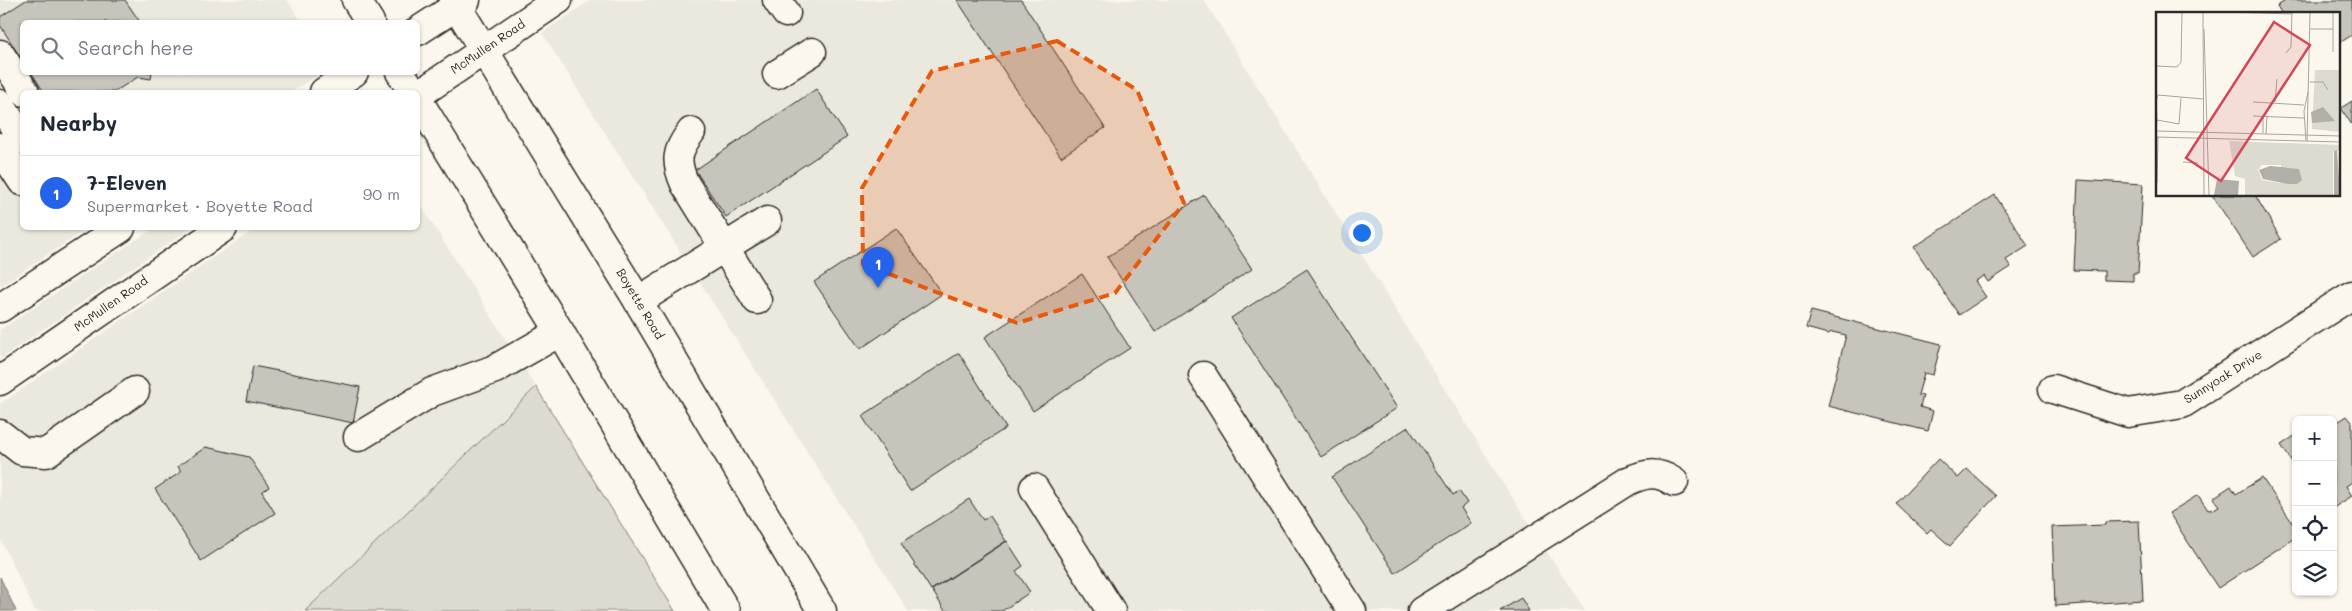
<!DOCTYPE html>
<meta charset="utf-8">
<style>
body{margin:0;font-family:Mali,sans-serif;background:#f2f2f3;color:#1f2937}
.controls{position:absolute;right:15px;bottom:15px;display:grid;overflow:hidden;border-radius:8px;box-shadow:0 1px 4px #0004}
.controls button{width:45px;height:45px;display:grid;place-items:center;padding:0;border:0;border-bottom:1px solid #e0e1e3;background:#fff;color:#1f2937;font:25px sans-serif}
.you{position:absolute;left:1361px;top:232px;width:18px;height:18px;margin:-12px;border:4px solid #fff;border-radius:50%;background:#1a73e8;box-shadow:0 0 0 8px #1a73e833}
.badge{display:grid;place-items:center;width:32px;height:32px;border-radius:50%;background:#2563eb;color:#fff;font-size:16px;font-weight:700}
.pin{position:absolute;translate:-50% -41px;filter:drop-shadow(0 1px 2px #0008)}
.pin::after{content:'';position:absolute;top:26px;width:18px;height:15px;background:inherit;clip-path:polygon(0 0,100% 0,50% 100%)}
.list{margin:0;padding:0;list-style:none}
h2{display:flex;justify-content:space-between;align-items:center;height:65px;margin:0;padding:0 20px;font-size:21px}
h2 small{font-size:16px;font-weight:400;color:#747a83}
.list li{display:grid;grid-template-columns:32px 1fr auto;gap:15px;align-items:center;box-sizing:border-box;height:75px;padding:0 20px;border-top:1px solid #e0e1e3}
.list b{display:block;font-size:19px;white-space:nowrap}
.list p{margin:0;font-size:16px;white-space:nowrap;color:#747a83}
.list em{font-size:16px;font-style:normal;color:#747a83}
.icon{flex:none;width:28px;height:28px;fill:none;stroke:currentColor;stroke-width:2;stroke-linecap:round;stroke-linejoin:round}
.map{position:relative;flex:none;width:2352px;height:611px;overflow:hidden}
.search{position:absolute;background:#fff;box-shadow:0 1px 4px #0004;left:20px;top:20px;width:400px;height:55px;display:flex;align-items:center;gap:12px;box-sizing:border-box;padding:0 18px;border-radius:8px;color:#747a83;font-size:19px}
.panel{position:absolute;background:#fff;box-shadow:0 1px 4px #0004;left:20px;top:90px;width:400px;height:140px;border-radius:8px}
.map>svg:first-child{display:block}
.built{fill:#ebe8de}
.green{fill:#dddad0;stroke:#84827e}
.water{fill:#b1afa7;stroke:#7b7a75}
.building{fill:#c7c4bc;stroke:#2b2b2b}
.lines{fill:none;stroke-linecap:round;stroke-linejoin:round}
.minor-casing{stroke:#2b2b2b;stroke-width:31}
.major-casing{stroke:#2b2b2b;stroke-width:31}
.minor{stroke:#fbf7ec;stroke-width:28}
.major{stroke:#fbf7ec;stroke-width:28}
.marked{fill:#e8590c;fill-opacity:0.2;stroke:#e8590c;stroke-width:4;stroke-dasharray:10 6;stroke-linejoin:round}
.labels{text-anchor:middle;stroke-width:4;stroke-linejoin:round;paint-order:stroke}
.street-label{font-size:12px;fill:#2b2b2b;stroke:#fbf7ec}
.inset-road{fill:none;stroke:#a8a59f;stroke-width:1}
.view{fill:#d1495b;fill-opacity:0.15;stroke:#d1495b;stroke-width:2.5}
.inset-edge{fill:none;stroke:#2b2b2b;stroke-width:2.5}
</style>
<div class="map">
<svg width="2352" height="611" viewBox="0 0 2352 611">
<rect width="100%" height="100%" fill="#fbf7ec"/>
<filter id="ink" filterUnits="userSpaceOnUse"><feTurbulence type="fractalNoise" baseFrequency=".02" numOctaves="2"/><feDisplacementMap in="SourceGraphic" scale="10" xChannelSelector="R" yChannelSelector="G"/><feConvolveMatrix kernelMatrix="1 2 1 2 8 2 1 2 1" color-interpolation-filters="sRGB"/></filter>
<g filter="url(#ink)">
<g class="built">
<polygon points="0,0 287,0 302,22 22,22 22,72 321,73 291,92 22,92 22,228 88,228 0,286"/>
<polygon points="591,0 1204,0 1499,477 1585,611 908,611 542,33"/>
<polygon points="418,201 536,387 305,611 35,611 0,538 0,404 256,228 418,228"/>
<polygon points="154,228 191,228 0,359 0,330"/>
</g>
<polygon class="green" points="536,387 675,611 305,611"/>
<polygon class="water" points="0,577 16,611 0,611"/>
<g class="building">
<polygon points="26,0 125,0 140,22 22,22 22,60 0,25 0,17"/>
<polygon points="957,0 1021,0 1105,128 1061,157"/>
<polygon points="2287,0 2352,0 2352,35 2338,44 2338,14 2282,14 2277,6"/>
<polygon points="31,72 152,72 151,79 138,77 114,92 44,92"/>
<polygon points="816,89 847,137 726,217 695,170"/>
<polygon points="2352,101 2352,125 2341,108"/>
<polygon points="2078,180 2143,184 2138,273 2133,273 2133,281 2104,280 2104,271 2074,270"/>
<polygon points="1204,195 1252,269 1155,332 1107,257"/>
<polygon points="1995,195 2028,246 2006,260 2011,267 1988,282 1984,276 1975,281 1986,297 1959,315 1914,247"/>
<polygon points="2212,195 2255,195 2281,239 2253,257"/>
<polygon points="896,228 942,294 860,349 814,282"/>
<polygon points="1307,269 1397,408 1321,457 1231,318"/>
<polygon points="1082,274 1130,348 1033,411 985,337"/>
<polygon points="1811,311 1941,344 1933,375 1924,373 1918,395 1923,396 1920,407 1933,411 1928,431 1828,406 1846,335 1832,332 1828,334 1806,328"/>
<polygon points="959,353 1006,428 910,491 862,416"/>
<polygon points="253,366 360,387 353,423 246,401"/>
<polygon points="2347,416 2352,422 2352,482 2346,486 2352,496 2333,508 2333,425"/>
<polygon points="1408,427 1453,495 1459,491 1467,503 1461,508 1471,523 1395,573 1332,477"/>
<polygon points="2296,435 2296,468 2281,445"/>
<polygon points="206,447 249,457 269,487 262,492 275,513 201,561 155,489 181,472 178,466"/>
<polygon points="1938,459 1958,478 1967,469 1996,496 1950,546 1931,529 1927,533 1896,504"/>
<polygon points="2262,478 2296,528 2296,537 2218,588 2169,513 2198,495 2208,510 2211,508 2212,510 2219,506 2213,498 2231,486 2236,494"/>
<polygon points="969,499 983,520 990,516 1006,541 931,590 901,543"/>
<polygon points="2139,521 2143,600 2055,606 2052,527 2105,525 2105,522"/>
<polygon points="1007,541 1023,566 1016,571 1030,592 1002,611 945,611 932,590"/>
<polygon points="1521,598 1529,611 1500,611"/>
</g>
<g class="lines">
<g class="minor-casing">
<g id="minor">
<polyline points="777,0 786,13"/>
<polyline points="418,31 466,0"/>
<polyline points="0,54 25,92"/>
<polyline points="777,74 812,52"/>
<polyline points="324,92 354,72"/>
<polyline points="418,95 558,0"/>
<polyline points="0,104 22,139"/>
<path d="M691 132C676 151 675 162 685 184L757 300"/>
<polyline points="0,147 22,181"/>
<polyline points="638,301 767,221"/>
<polyline points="0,308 121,228"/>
<polyline points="1203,376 1352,611"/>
<polyline points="0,381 223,228"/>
<polyline points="2053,389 2128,413 2182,404 2352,295"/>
<polyline points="0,434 22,451 46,453 135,391"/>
<polyline points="358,437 432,392 495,369 560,332"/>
<polyline points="1034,488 1111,611"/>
<path d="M1422 611 1628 481C1646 473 1657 471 1674 482"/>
</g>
</g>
<g class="major-casing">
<g id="major">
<polyline points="356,0 370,22"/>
<polyline points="453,0 638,301 822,611"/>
<polyline points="400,72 413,92"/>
<polyline points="418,100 560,332 726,611"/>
</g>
</g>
<use href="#minor" class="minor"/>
<use href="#major" class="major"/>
</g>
</g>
<path class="marked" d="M1057 41 1137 90 1184 203 1115 293 1017 323 863 264 862 188 932 71Z"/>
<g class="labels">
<g class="street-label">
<text transform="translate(488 47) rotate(-34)" y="4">McMullen Road</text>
<text transform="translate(111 304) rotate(-35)" y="4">McMullen Road</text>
<text transform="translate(640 304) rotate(59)" y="4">Boyette Road</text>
<text transform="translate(2223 377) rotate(-32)" y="4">Sunnyoak Drive</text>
</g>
</g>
<g transform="translate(2156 12)">
<rect width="184" height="184" fill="#fbf7ec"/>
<path d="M159 58H184V120L156 117ZM73 129 184 133V138L177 139V183H89V167L79 164ZM106 153H125V171L106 168 102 158Z" fill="#dddad0" fill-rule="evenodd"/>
<path d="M167 95 179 109 156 111 155 100ZM181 138 184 183H178V139ZM114 154 143 157 146 168 141 172H132L107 167 103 158ZM61 167 83 169 82 183H58Z" fill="#b1afa7"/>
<path class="inset-road" d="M47 0 48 183M70 0 136 2M177 0V40M48 17 53 183M154 17H177M130 41 135 35 136 0M0 54 21 55 25 50 26 0M154 70H167L172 78M0 89 2 83 47 87M97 90 148 93M119 90 121 67M0 92 1 108M97 104 148 106M0 119 1 108 23 112 25 86M0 119 184 124M107 121V104M110 122 111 104M0 125 184 130M150 129 148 99 152 80M151 129 154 0M27 150 42 151M1 171 2 125"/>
<path class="view" d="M118 10 154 33 65 169 30 146Z"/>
<rect width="184" height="184" class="inset-edge"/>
</g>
</svg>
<div class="controls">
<button>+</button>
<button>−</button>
<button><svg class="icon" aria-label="locate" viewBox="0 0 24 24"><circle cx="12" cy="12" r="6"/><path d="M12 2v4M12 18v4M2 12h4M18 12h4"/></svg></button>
<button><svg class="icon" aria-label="layers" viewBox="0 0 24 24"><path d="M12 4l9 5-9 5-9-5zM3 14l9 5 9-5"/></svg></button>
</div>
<div class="you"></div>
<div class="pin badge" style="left:878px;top:288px">1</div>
<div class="search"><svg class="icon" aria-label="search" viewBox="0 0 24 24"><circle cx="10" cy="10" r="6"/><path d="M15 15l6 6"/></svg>Search here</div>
<section class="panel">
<h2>Nearby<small></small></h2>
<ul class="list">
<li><span class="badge">1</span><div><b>7-Eleven</b><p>Supermarket · Boyette Road</p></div><em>90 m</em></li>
</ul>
</section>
</div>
